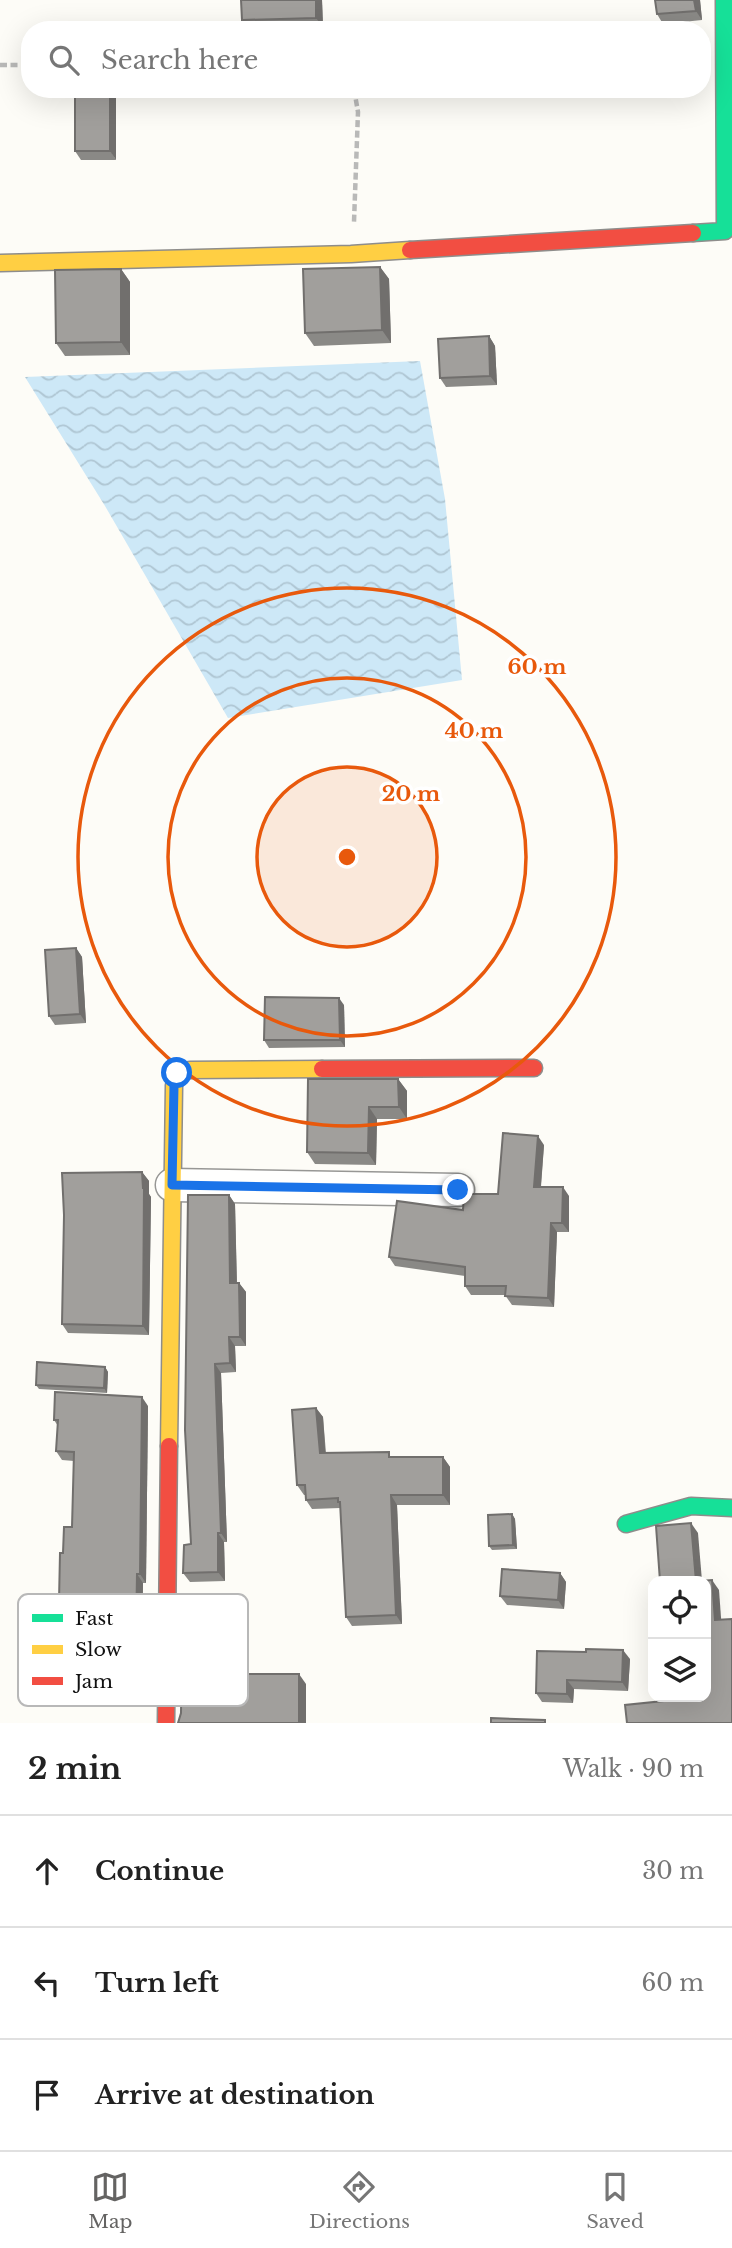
<!DOCTYPE html>
<meta charset="utf-8">
<style>
body{margin:0;font-family:"Libre Baskerville",serif;background:#f2f2f2;color:#222}
.controls{position:absolute;right:21px;bottom:21px;display:grid;overflow:hidden;border-radius:14px;box-shadow:0 7px 28px #0002}
.controls button{width:63px;height:63px;display:grid;place-items:center;padding:0;border:0;border-bottom:2px solid #e0e0e0;background:#fff;color:#222;font:35px sans-serif}
.stop{position:absolute;width:21px;height:21px;margin:-16px;border:5px solid #1a73e8;border-radius:50%;background:#fff}
.stop.end{background:#1a73e8;border-color:#fff;box-shadow:0 2px 7px #0008}
.list{margin:0;padding:0;list-style:none}
h2{display:flex;justify-content:space-between;align-items:center;height:91px;margin:0;padding:0 28px;font-size:30px}
h2 small{font-size:23px;font-weight:400;color:#767676}
.list li{display:grid;grid-template-columns:46px 1fr auto;gap:21px;align-items:center;box-sizing:border-box;height:112px;padding:0 28px;border-top:2px solid #e0e0e0}
.list b{display:block;font-size:26px;white-space:nowrap}
.list em{font-size:23px;font-style:normal;color:#767676}
.icon{flex:none;width:38px;height:38px;fill:none;stroke:currentColor;stroke-width:2;stroke-linecap:round;stroke-linejoin:round}
.map{position:relative;flex:none;width:732px;height:1723px;overflow:hidden}
.search{position:absolute;background:#fff;box-shadow:0 7px 28px #0002;left:21px;right:21px;top:21px;height:77px;display:flex;align-items:center;gap:18px;box-sizing:border-box;padding:0 24px;border-radius:28px;color:#767676;font-size:26px}
.sheet{height:427px;background:#fff}
nav{display:flex;justify-content:space-around;align-items:center;box-sizing:border-box;height:98px;border-top:2px solid #e0e0e0;background:#fff;font-size:19px;color:#767676}
nav a{display:grid;justify-items:center;gap:4px}
nav .on{color:#646362}
.map>svg:first-child{display:block}
.water{fill:url(#water-waves)}
.lines{fill:none;stroke-linecap:round;stroke-linejoin:round}
.street-casing{stroke:#979795;stroke-width:35}
.fast-casing{stroke:#8e8d8b;stroke-width:19}
.slow-casing{stroke:#8e8d8b;stroke-width:19}
.jam-casing{stroke:#8e8d8b;stroke-width:19}
.path{stroke:#b9b9b8;stroke-width:4.5;stroke-dasharray:7 3.5;stroke-linecap:butt}
.street{stroke:#fffffe;stroke-width:32}
.fast{stroke:#16e098;stroke-width:16}
.slow{stroke:#ffcf43;stroke-width:16}
.jam{stroke:#f24e42;stroke-width:16}
.wall{fill:#8a8986}
.shaded-wall{fill:#716f6d}
.building{fill:#a19f9c;stroke:#716f6d;stroke-width:2}
.route{stroke:#1a73e8;stroke-width:9}
.ring{fill:none;stroke:#e8590c;stroke-width:3.5}
.key{fill:#fff;stroke:#b8b8b8;stroke-width:2}
.key-label{font-size:19px;fill:#111}
.centre{fill:#e8590c;stroke:#fff;stroke-width:3.5}
.ring-label{font-size:21px;text-anchor:middle;font-weight:bold;fill:#e8590c;stroke:#fff;stroke-width:7;stroke-linejoin:round;paint-order:stroke}
</style>
<div class="map">
<svg width="732" height="1723" viewBox="0 0 732 1723">
<defs>
<pattern id="water-waves" width="16" height="10" patternUnits="userSpaceOnUse" patternTransform="scale(1.75)"><rect width="16" height="10" fill="#cde8f7"/><path d="M0 5q4-4 8 0t8 0" fill="none" stroke="#afc6d3"/></pattern>
</defs>
<rect width="100%" height="100%" fill="#fdfcf7"/>
<polygon class="water" points="420,361 445,499 462,680 228,718 105,506 25,377"/>
<g class="lines">
<g class="street-casing">
<polyline id="street" points="172,1185 458,1190"/>
</g>
<g class="fast-casing">
<g id="fast">
<polyline points="693,233 725,231 724,0"/>
<polyline points="626,1524 691,1506 732,1508"/>
</g>
</g>
<g class="slow-casing">
<g id="slow">
<polyline points="0,263 351,254 410,250"/>
<polyline points="169,1446 174,1086 177,1073 190,1070 322,1069"/>
</g>
</g>
<g class="jam-casing">
<g id="jam">
<polyline points="410,250 693,233"/>
<polyline points="322,1069 534,1068"/>
<polyline points="166,1723 169,1446"/>
</g>
</g>
<g class="path">
<polyline points="0,65 30,65"/>
<polyline points="354,89 358,112 354,222"/>
</g>
<use href="#street" class="street"/>
<use href="#fast" class="fast"/>
<use href="#slow" class="slow"/>
<use href="#jam" class="jam"/>
</g>
<g class="wall">
<polygon points="322,0 323,27 248,29 242,20"/>
<polygon points="700,0 702,20 663,24 657,14"/>
<polygon points="75,89 116,160 81,160 75,151"/>
<polygon points="380,267 389,279 391,343 314,346 305,333"/>
<polygon points="121,269 130,282 130,355 65,356 56,343"/>
<polygon points="489,336 495,346 497,385 446,387 440,378"/>
<polygon points="76,948 82,957 86,1023 55,1025 49,1016"/>
<polygon points="344,1005 345,1047 269,1048 264,1040"/>
<polygon points="398,1079 407,1091 407,1119 377,1119 376,1165 315,1164 307,1152"/>
<polygon points="544,1145 541,1187 569,1196 569,1232 557,1232 554,1307 512,1305 505,1295 471,1295 465,1286 465,1276 395,1266 389,1257 463,1210 498,1194"/>
<polygon points="142,1172 149,1181 149,1194 151,1197 149,1335 68,1333 62,1324"/>
<polygon points="229,1195 235,1204 237,1283 239,1283 246,1292 246,1346 235,1346 236,1372 221,1373 227,1542 224,1542 225,1581 190,1582 183,1573 191,1544"/>
<polygon points="105,1367 108,1372 107,1393 39,1389 36,1385"/>
<polygon points="148,1406 146,1583 143,1583 142,1643 68,1643 62,1634 62,1604 59,1601 63,1553 72,1527 74,1461 62,1460 56,1451 58,1426 54,1420"/>
<polygon points="316,1408 323,1417 326,1453 392,1457 443,1457 450,1467 450,1505 397,1505 402,1624 352,1626 346,1617 340,1508 312,1509 306,1500 305,1495 304,1495 297,1485"/>
<polygon points="512,1514 515,1519 517,1549 492,1550 489,1546"/>
<polygon points="560,1573 566,1582 564,1609 507,1605 500,1596"/>
<polygon points="537,1651 630,1659 628,1691 574,1689 573,1703 542,1702 536,1693"/>
</g>
<g class="shaded-wall">
<polygon points="316,0 322,0 323,27 316,18"/>
<polygon points="694,0 700,0 702,20 696,11"/>
<polygon points="110,89 116,89 116,160 110,151"/>
<polygon points="380,267 389,279 391,343 382,330"/>
<polygon points="121,269 130,282 130,355 121,342"/>
<polygon points="489,336 495,346 497,385 490,376"/>
<polygon points="76,948 82,957 86,1023 80,1014"/>
<polygon points="339,998 344,1005 345,1047 340,1040"/>
<polygon points="398,1079 407,1091 407,1119 399,1107"/>
<polygon points="369,1107 377,1119 376,1165 368,1153"/>
<polygon points="538,1136 544,1145 540,1196 534,1187"/>
<polygon points="142,1172 149,1181 149,1194 151,1197 149,1335 143,1326"/>
<polygon points="563,1187 569,1196 569,1232 562,1223"/>
<polygon points="229,1195 235,1204 237,1292 230,1283"/>
<polygon points="551,1223 557,1232 554,1307 548,1298"/>
<polygon points="239,1283 246,1292 246,1346 240,1337"/>
<polygon points="229,1337 235,1346 236,1372 230,1363"/>
<polygon points="215,1364 221,1373 227,1542 221,1533"/>
<polygon points="105,1367 108,1372 107,1393 104,1388"/>
<polygon points="142,1397 148,1406 146,1583 140,1574"/>
<polygon points="316,1408 323,1417 326,1463 320,1453"/>
<polygon points="443,1457 450,1467 450,1505 443,1495"/>
<polygon points="391,1495 397,1505 402,1624 396,1615"/>
<polygon points="512,1514 515,1519 517,1549 513,1545"/>
<polygon points="691,1523 698,1533 702,1581 696,1581"/>
<polygon points="218,1533 224,1542 225,1581 218,1572"/>
<polygon points="560,1573 566,1582 564,1609 558,1600"/>
<polygon points="137,1574 143,1583 142,1643 136,1634"/>
<polygon points="712,1580 719,1590 722,1631 715,1620"/>
<polygon points="198,1628 205,1638 206,1684 199,1674"/>
<polygon points="623,1650 630,1659 628,1691 622,1682"/>
<polygon points="299,1674 306,1684 306,1723 299,1723"/>
<polygon points="567,1680 574,1689 573,1703 567,1694"/>
</g>
<g class="building">
<polygon points="241,0 316,0 316,18 242,20"/>
<polygon points="655,0 694,0 696,11 657,14"/>
<rect x="75" y="89" width="35" height="62"/>
<polygon points="380,267 382,330 305,333 303,269"/>
<polygon points="121,269 121,342 56,343 55,270"/>
<polygon points="489,336 490,376 440,378 438,339"/>
<polygon points="76,948 80,1014 49,1016 45,950"/>
<polygon points="265,997 339,998 340,1040 264,1040"/>
<polygon points="308,1079 398,1079 399,1107 369,1107 368,1153 307,1152"/>
<polygon points="503,1133 538,1136 534,1187 563,1187 562,1223 551,1223 548,1298 505,1296 506,1286 465,1286 465,1267 389,1257 397,1201 463,1210 464,1194 498,1194"/>
<polygon points="142,1172 143,1188 144,1188 143,1326 62,1324 64,1215 62,1173"/>
<polygon points="188,1195 229,1195 230,1283 239,1283 240,1337 229,1337 230,1363 215,1364 221,1533 218,1533 218,1572 183,1573 184,1545 191,1544 185,1430"/>
<polygon points="37,1362 105,1367 104,1388 36,1385"/>
<polygon points="55,1392 142,1397 140,1574 137,1574 136,1634 62,1634 62,1601 59,1601 60,1553 63,1553 64,1527 72,1527 74,1452 56,1451 58,1420 54,1420"/>
<polygon points="316,1408 320,1453 389,1452 389,1457 443,1457 443,1495 391,1495 396,1615 346,1617 340,1502 338,1502 338,1498 306,1500 305,1485 297,1485 292,1410"/>
<polygon points="512,1514 513,1545 489,1546 488,1515"/>
<polygon points="691,1523 696,1581 660,1581 656,1526"/>
<polygon points="502,1569 560,1573 558,1600 500,1596"/>
<polygon points="712,1580 715,1620 732,1619 732,1723 627,1723 625,1705 673,1700 673,1697 706,1697 706,1581 699,1581"/>
<polygon points="198,1628 199,1674 299,1674 299,1723 178,1723 181,1713 182,1629"/>
<polygon points="586,1649 623,1650 622,1682 567,1680 567,1694 536,1693 537,1651 586,1652"/>
<polygon points="491,1718 545,1720 545,1723 491,1723"/>
</g>
<g class="lines">
<polyline class="route" points="177,1073 174,1086 172,1185 458,1190"/>
</g>
<circle cx="347" cy="857" r="90" fill="#e8590c" fill-opacity=".12"/>
<g class="ring">
<circle cx="347" cy="857" r="90"/>
<circle cx="347" cy="857" r="179"/>
<circle cx="347" cy="857" r="269"/>
</g>
<rect x="18" y="1594" width="230" height="112" rx="10" class="key"/>
<rect x="32" y="1614" width="31" height="8" fill="#16e098"/>
<rect x="32" y="1645" width="31" height="9" fill="#ffcf43"/>
<rect x="32" y="1677" width="31" height="8" fill="#f24e42"/>
<g class="key-label">
<text x="75" y="1625">Fast</text>
<text x="75" y="1656">Slow</text>
<text x="75" y="1688">Jam</text>
</g>
<circle cx="347" cy="857" r="10" class="centre"/>
<g class="ring-label">
<text x="537" y="674">60 m</text>
<text x="474" y="738">40 m</text>
<text x="411" y="801">20 m</text>
</g>
</svg>
<div class="controls">
<button><svg class="icon" aria-label="locate" viewBox="0 0 24 24"><circle cx="12" cy="12" r="6"/><path d="M12 2v4M12 18v4M2 12h4M18 12h4"/></svg></button>
<button><svg class="icon" aria-label="layers" viewBox="0 0 24 24"><path d="M12 4l9 5-9 5-9-5zM3 14l9 5 9-5"/></svg></button>
</div>
<div class="stop" style="left:177px;top:1073px"></div>
<div class="stop end" style="left:458px;top:1190px"></div>
<div class="search"><svg class="icon" aria-label="search" viewBox="0 0 24 24"><circle cx="10" cy="10" r="6"/><path d="M15 15l6 6"/></svg>Search here</div>
</div>
<section class="sheet">
<h2>2 min<small>Walk · 90 m</small></h2>
<ul class="list">
<li><svg class="icon" aria-label="ahead" viewBox="0 0 24 24"><path d="M12 20V5M6 11l6-6 6 6"/></svg><div><b>Continue</b></div><em>30 m</em></li>
<li><svg class="icon" aria-label="left" viewBox="0 0 24 24"><path d="M17 20v-9H6M10 6l-5 5 5 5"/></svg><div><b>Turn left</b></div><em>60 m</em></li>
<li><svg class="icon" aria-label="arrive" viewBox="0 0 24 24"><path d="M6 21V4h12l-3 4 3 4H6"/></svg><div><b>Arrive at destination</b></div></li>
</ul>
</section>
<nav>
<a class="on"><svg class="icon" aria-label="map" viewBox="0 0 24 24"><path d="M3 6l6-2 6 2 6-2v14l-6 2-6-2-6 2zM9 4v14M15 6v14"/></svg>Map</a>
<a><svg class="icon" aria-label="directions" viewBox="0 0 24 24"><path d="M12 3l9 9-9 9-9-9zM9 14v-3h6M13 9l2 2-2 2"/></svg>Directions</a>
<a><svg class="icon" aria-label="saved" viewBox="0 0 24 24"><path d="M7 4h10v16l-5-4-5 4z"/></svg>Saved</a>
</nav>
